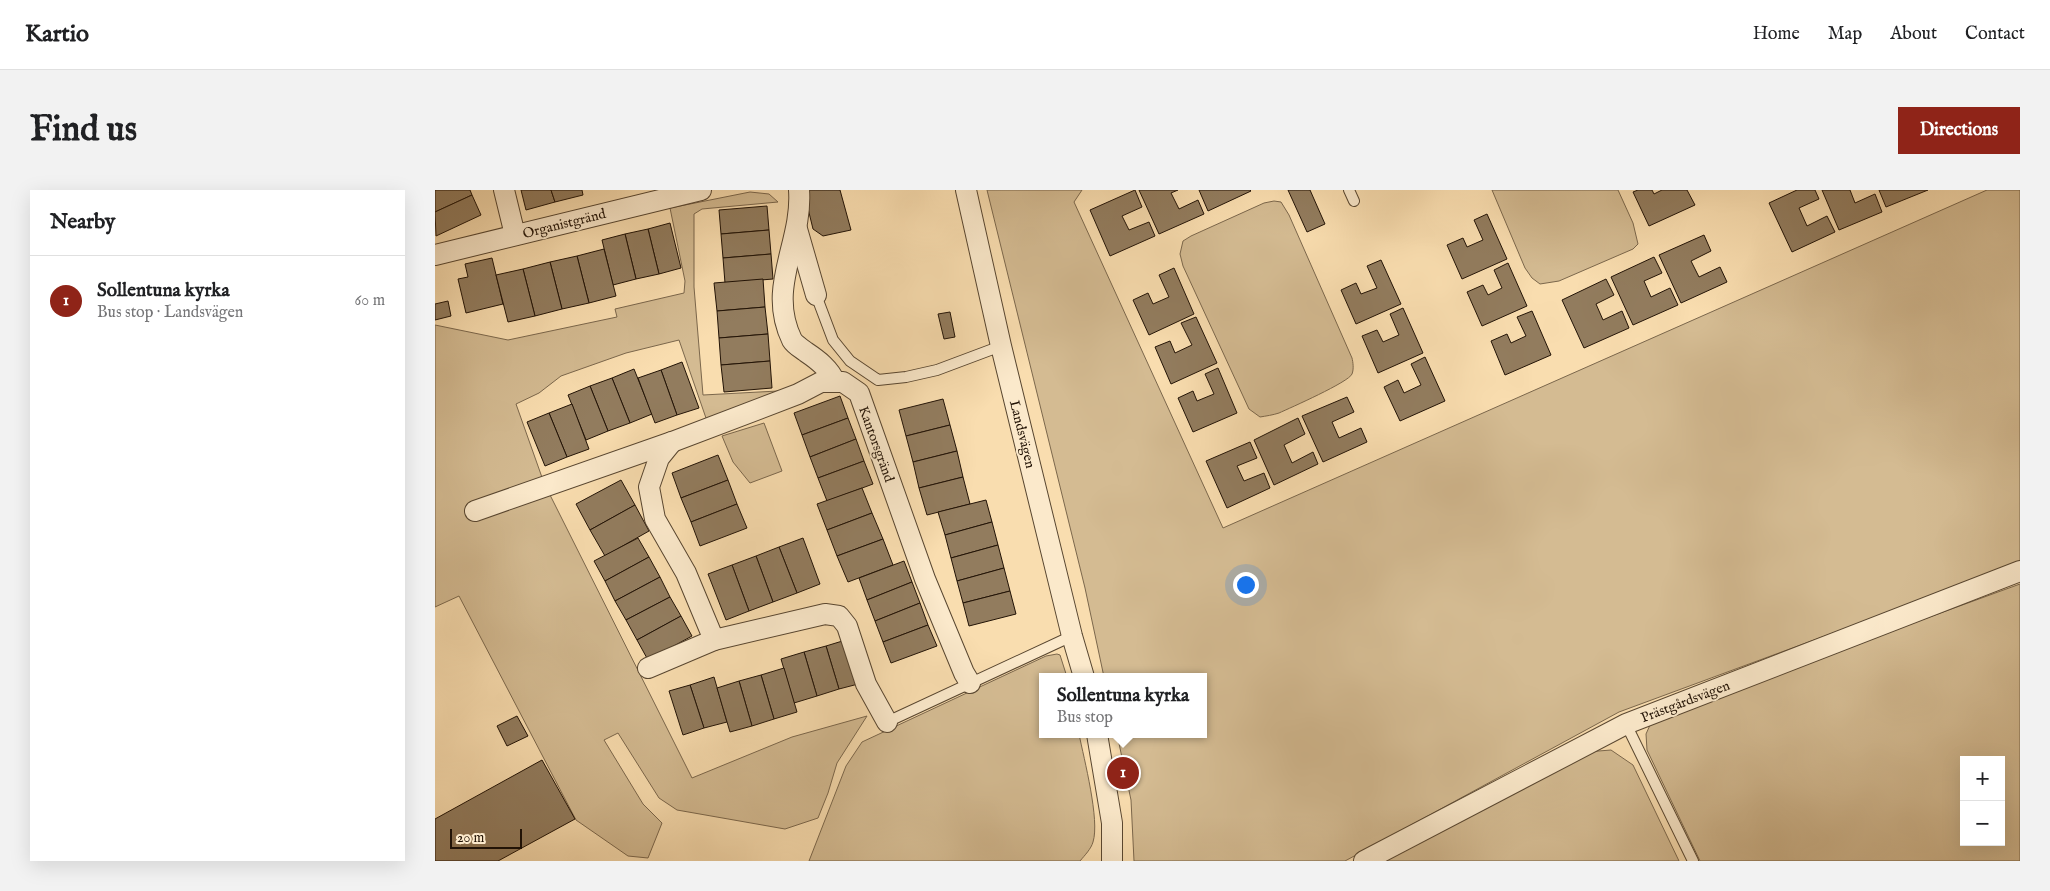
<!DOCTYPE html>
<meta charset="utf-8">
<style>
body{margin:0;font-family:"IM FELL English",serif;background:#f2f2f2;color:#202124}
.controls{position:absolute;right:15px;bottom:15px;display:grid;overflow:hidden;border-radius:0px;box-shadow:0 5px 20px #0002}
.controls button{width:45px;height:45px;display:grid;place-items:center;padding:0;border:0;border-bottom:1px solid #e0e0e0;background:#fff;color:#202124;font:25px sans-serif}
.scale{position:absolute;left:15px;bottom:12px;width:72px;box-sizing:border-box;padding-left:5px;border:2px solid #221306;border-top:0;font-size:14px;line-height:18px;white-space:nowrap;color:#221306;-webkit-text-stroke:4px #fbe9cb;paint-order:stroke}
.you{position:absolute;left:810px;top:394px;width:18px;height:18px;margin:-12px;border:4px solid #fff;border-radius:50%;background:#1a73e8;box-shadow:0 0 0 8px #1a73e833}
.badge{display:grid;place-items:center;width:32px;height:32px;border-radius:50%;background:#8f2418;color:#fff;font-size:16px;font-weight:700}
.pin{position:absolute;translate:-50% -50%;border:2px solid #fff;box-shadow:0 1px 5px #0006}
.popup{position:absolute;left:604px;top:483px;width:168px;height:65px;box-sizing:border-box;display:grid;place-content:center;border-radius:0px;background:#fff;filter:drop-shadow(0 1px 4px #0005);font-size:16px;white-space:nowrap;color:#757577}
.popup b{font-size:19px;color:#202124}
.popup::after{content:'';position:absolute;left:50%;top:100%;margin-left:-10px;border:10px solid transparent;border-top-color:#fff}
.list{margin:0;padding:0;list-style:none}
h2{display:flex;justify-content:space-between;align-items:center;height:65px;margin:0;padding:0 20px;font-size:21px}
h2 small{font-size:16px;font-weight:400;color:#757577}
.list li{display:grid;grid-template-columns:32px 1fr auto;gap:15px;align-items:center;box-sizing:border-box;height:90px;padding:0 20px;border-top:1px solid #e0e0e0}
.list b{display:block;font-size:19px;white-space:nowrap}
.list p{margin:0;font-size:16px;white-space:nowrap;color:#757577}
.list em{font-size:16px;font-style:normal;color:#757577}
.map{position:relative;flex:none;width:1585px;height:671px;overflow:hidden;border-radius:0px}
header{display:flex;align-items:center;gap:30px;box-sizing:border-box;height:70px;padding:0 25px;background:#fff;border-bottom:1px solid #e0e0e0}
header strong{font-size:24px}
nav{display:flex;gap:28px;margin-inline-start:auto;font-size:18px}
.intro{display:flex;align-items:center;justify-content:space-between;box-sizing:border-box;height:120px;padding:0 30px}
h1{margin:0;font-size:35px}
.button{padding:12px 22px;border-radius:0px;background:#8f2418;color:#fff;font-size:18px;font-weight:700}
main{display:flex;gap:30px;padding:0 30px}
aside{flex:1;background:#fff;border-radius:0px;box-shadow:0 5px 20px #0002}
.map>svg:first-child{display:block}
.green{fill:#d4bb92;stroke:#7b674c;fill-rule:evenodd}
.building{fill:#927c5e;stroke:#221306}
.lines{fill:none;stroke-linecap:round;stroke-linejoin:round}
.service-casing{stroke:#584630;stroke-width:12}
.minor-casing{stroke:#584630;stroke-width:22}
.service{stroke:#fbe9cb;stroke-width:10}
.minor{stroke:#fbe9cb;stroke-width:20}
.labels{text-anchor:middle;stroke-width:4;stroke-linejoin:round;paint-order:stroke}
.street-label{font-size:14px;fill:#221306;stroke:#fbe9cb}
</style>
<header>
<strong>Kartio</strong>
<nav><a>Home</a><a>Map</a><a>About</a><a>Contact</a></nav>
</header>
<div class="intro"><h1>Find us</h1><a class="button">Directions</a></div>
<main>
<aside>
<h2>Nearby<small></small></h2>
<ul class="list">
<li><span class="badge">1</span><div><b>Sollentuna kyrka</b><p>Bus stop · Landsvägen</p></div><em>60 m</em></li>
</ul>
</aside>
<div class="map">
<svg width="1585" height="671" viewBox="0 0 1585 671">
<rect width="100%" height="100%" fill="#f9ddaf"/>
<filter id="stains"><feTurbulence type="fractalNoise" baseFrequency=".004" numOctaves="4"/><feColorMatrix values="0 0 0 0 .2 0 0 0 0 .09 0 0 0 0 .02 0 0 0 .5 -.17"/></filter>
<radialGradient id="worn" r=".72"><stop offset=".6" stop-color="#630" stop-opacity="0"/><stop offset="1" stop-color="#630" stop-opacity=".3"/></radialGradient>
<g class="green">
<polygon points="552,0 647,0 639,12 788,338 1552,0 1585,0 1585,374 1184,522 910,671 699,671 696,610 682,544 768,544 768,487 669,487 650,398"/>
<polygon points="1057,0 1183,0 1198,33 1203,54 1198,59 1124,91 1105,94 1097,88 1090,78"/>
<polygon points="315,2 334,4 343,12 267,19 259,24 259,97 268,205 343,201 272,231 244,150 191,163 126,186 104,203 81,214 109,293 257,588 357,547 432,526 402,573 393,603 383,628 350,639 242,620 224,608 183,543 169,550 208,614 227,633 213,668 193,666 141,630 24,406 0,417 0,135 73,150 182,127 180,119 249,103 250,91 235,18"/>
<path d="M839 11 846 12 854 25 917 168C918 172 919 179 917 184 914 192 855 218 844 223 838 225 831 226 825 227L814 219 748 76 745 64 748 51 756 46 829 13Z"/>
<polygon points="329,233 347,281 315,293 298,272 287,246"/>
<path d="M1585 394V671H1265L1212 560 1211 544 1215 535 1294 500ZM1529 570H1566V652H1529Z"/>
<path d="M622 464 625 465 632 487H608V544H644C649 569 665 630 658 652 656 659 650 665 645 671H374L411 576 427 552 611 466Z"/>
<polygon points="1176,560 1198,575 1244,671 949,671 1151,562"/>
</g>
<g class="building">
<polygon points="0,0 35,0 37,5 0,22"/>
<polygon points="86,0 116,0 120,12 91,20"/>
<polygon points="116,0 147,0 148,5 120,12"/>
<polygon points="371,0 405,0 416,40 388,46 378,39 369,2"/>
<polygon points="700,0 707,17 687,26 694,40 714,32 720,46 675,66 655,20"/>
<polygon points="704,0 743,0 736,3 744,19 763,10 769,24 724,44"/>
<polygon points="764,0 815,0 816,1 773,21"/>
<polygon points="853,0 875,0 890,34 872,42"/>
<polygon points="1203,0 1217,0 1219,4 1227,0 1252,0 1260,15 1214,36 1198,2"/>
<polygon points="1362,0 1380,0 1384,9 1364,18 1372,36 1392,26 1400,42 1357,62 1334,13"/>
<polygon points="1387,0 1415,0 1420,13 1440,4 1447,22 1404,40"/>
<polygon points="1444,0 1493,0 1451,17"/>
<polygon points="37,5 46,25 1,46 0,22"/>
<polygon points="332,16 334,40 286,44 284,20"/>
<polygon points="1052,24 1072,69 1027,89 1012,55 1028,48 1032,57 1048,50 1039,30"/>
<polygon points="235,33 246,78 224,84 213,39"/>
<polygon points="213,39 224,84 201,89 190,44"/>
<polygon points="334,40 336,64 288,68 286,44"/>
<polygon points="190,44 201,89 178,95 167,50"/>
<polygon points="1269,45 1276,61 1256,71 1264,87 1285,77 1292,92 1246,113 1224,65"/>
<polygon points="169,59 181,106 154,113 142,66"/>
<polygon points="336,64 338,89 290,93 288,68"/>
<polygon points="142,66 154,113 127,119 115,72"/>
<polygon points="1219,67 1227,83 1209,91 1216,107 1235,98 1243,115 1198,135 1176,87"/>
<polygon points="57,68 68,114 31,123 23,89 33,87 30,74"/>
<polygon points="946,70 966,114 921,134 906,100 921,93 926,104 942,98 932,76"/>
<polygon points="115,72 127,119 100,126 88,79"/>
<polygon points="1073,73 1092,116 1047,136 1032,102 1048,95 1053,105 1067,98 1059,80"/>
<polygon points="739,78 759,124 714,145 698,110 713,103 718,114 734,107 724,85"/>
<polygon points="88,79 100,126 73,132 61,85"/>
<polygon points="328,89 330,117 282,121 279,93"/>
<polygon points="1171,89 1179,105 1161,114 1168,130 1187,121 1194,138 1149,158 1127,110"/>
<polygon points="13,111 16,126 0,130 0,114"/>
<polygon points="330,117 333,144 284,148 282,121"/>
<polygon points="968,118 988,163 943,183 927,146 942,140 948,152 964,145 955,124"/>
<polygon points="1097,121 1116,165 1070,185 1056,151 1072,144 1076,153 1091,146 1082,127"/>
<polygon points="515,122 520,147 509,149 503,124"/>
<polygon points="761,127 782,173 736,194 720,157 735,151 740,163 757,155 746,133"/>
<polygon points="333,144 335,171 286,175 284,148"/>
<polygon points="990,167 1010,211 965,231 949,197 963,190 969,203 986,195 976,174"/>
<polygon points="335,171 337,198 289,202 286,175"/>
<polygon points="247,172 264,218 242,225 226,180"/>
<polygon points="783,178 802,223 758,242 743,208 758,201 762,211 779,204 770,184"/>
<polygon points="199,179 217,224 195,233 177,188"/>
<polygon points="226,180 242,225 220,233 203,188"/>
<polygon points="177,188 195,233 173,241 155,196"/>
<polygon points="155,196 173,241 151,250 133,205"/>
<polygon points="405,206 413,228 367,245 359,223"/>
<polygon points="912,207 919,222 897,232 904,248 926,238 932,252 888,272 867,226"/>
<polygon points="508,209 515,235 471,246 464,220"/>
<polygon points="137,214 154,259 132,267 114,223"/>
<polygon points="114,223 132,267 110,276 92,232"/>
<polygon points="413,228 421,249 375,267 367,245"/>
<polygon points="863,228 870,244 849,255 857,273 878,262 883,274 839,295 819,250"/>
<polygon points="515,235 522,261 478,272 471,246"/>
<polygon points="421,249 429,271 383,288 375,267"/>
<polygon points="815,252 822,268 802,276 809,291 829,283 835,298 792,318 771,271"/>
<polygon points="522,261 528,287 484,298 478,272"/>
<polygon points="283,265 293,290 246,308 237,283"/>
<polygon points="429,271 438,294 392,311 383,288"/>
<polygon points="528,287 535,314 492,325 484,298"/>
<polygon points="186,290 200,315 155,340 141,314"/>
<polygon points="293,290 302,314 256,332 246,308"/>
<polygon points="427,298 437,323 392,340 382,314"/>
<polygon points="551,310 557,332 510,345 503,322"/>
<polygon points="302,314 312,338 265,356 256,332"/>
<polygon points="200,315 214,341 170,366 155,340"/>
<polygon points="437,323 448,349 402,366 392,340"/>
<polygon points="557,332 563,355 516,368 510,345"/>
<polygon points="203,348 214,367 170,391 159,371"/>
<polygon points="368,348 385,394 362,403 344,357"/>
<polygon points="448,349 458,375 413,392 402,366"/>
<polygon points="563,355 569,378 522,391 516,368"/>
<polygon points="344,357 362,403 338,412 321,366"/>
<polygon points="321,366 338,412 314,421 297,375"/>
<polygon points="214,367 225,387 180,411 170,391"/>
<polygon points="469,371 477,392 432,410 424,388"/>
<polygon points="297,375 314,421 291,430 273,384"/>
<polygon points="569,378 575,401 528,413 522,391"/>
<polygon points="225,387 235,407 191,430 180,411"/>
<polygon points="477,392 485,413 440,431 432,410"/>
<polygon points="575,401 581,424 534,436 528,413"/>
<polygon points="235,407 246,426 202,450 191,430"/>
<polygon points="485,413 493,435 448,452 440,431"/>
<polygon points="246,426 257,446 213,470 202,450"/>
<polygon points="493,435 502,456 456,473 448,452"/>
<polygon points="414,449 427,493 404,499 391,456"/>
<polygon points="391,456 404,499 382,506 369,462"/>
<polygon points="369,462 382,506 359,513 346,469"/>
<polygon points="349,478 362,522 339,529 326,485"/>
<polygon points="326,485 339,529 317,536 304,491"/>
<polygon points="279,487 292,532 269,538 255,495"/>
<polygon points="304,491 317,536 295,542 282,498"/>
<polygon points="255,495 269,538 248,545 234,501"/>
<polygon points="82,526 93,546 72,556 62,536"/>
<polygon points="107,570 140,629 63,671 0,671 0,629"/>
</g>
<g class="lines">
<g class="service-casing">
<g id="service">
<polyline points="914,0 919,11"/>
<polyline points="381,105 398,150 415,171 443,190 471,187 502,180 566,156"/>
<polyline points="452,532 637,446"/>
<polyline points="1191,534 1258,671"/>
</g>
</g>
<g class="minor-casing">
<g id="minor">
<polyline points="69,0 80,45"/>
<path d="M364 0C368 53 331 97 357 150 360 155 366 158 371 162 383 170 395 179 400 192"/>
<polyline points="531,0 566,156 637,446 649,487"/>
<polyline points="362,39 381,105"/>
<polyline points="0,65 266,0"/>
<polyline points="237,252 224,268 214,297 220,329 251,383 279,450"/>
<polyline points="40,321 237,252 363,204 386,192 408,192 424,203 490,389 529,483 535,493"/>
<polyline points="213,478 279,450 390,424 404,426 412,436 431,494 452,532"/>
<polyline points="662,544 677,633 677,671"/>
<polyline points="929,671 1191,534 1585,381"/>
</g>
</g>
<use href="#service" class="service"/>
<use href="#minor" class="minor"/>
</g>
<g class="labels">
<g class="street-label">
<text transform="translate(129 33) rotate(-14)" y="5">Organistgränd</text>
<text transform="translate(588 244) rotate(76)" y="5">Landsvägen</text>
<text transform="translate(442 254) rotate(70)" y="5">Kantorsgränd</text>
<text transform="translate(1250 511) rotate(-21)" y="5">Prästgårdsvägen</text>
</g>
</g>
<rect width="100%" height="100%" filter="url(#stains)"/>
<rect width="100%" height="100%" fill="url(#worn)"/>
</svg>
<div class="controls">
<button>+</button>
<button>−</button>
</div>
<div class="scale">20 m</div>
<div class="you"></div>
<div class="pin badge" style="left:688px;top:583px">1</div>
<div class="popup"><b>Sollentuna kyrka</b>Bus stop</div>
</div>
</main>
